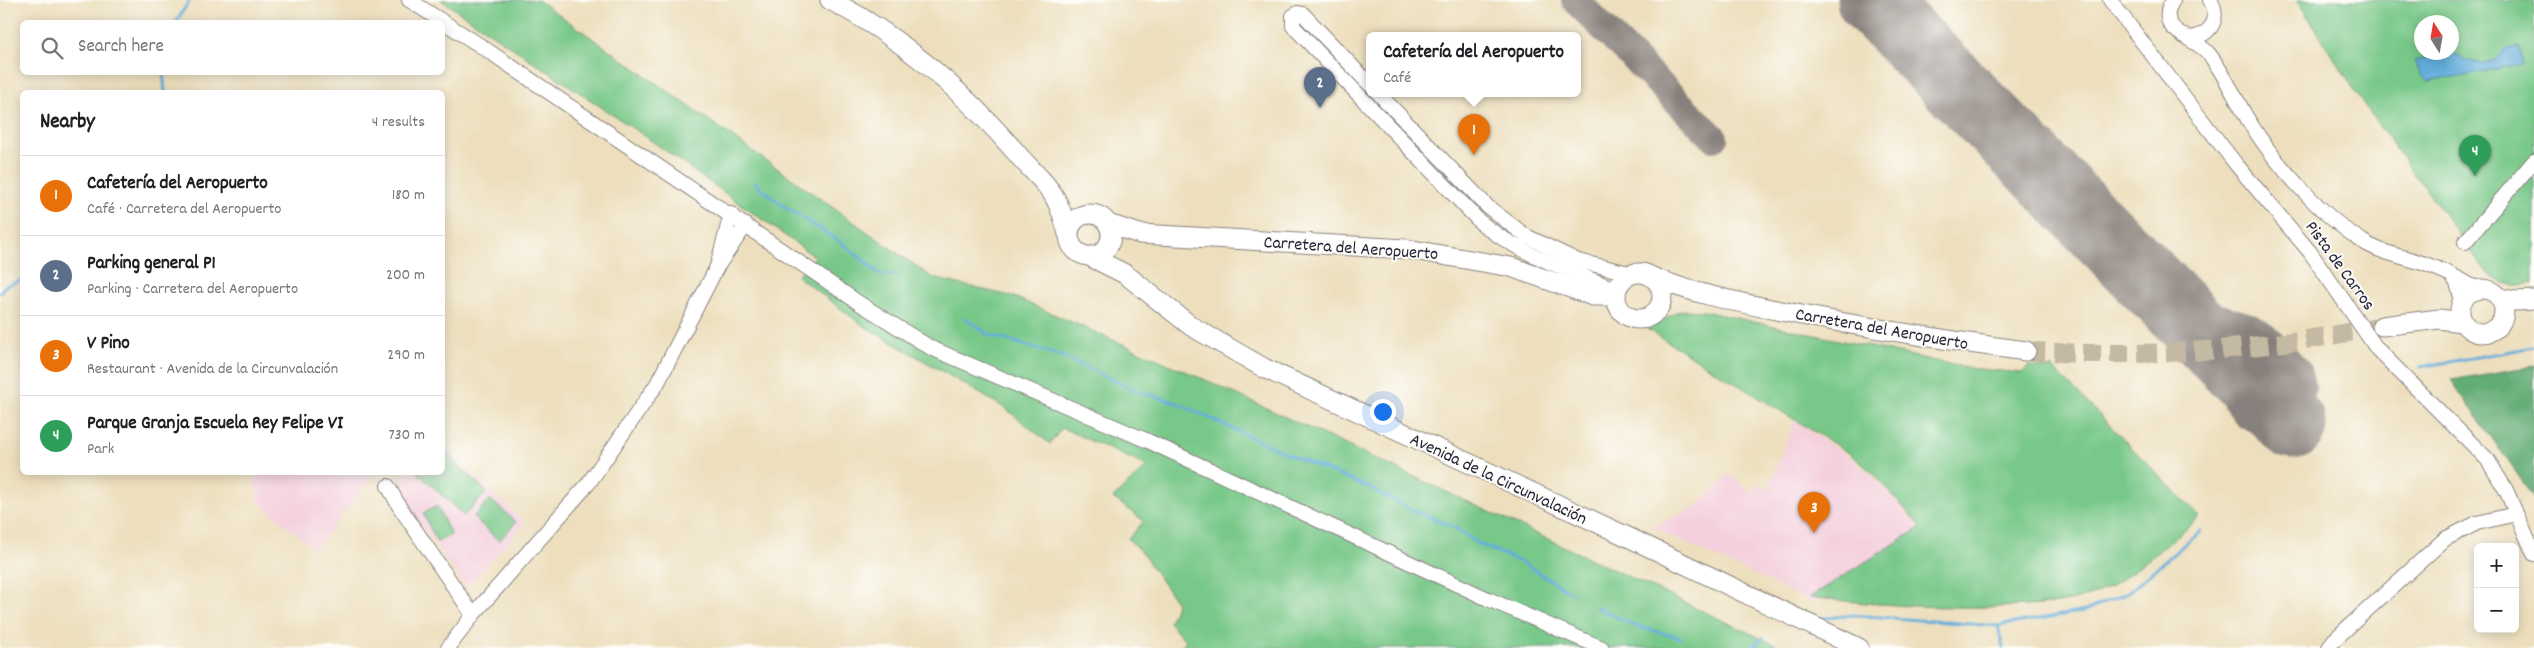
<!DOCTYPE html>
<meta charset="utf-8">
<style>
body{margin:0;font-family:Dekko,sans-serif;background:#f6f6f6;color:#202124}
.controls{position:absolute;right:15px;bottom:15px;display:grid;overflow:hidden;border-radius:8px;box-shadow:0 2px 12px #0003}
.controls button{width:45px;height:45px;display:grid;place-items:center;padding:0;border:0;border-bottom:1px solid #e0e0e0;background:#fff;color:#202124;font:25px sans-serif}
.compass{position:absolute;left:2414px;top:15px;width:45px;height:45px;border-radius:50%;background:#fff;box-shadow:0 2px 12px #0003;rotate:349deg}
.you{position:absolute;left:1382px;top:411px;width:18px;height:18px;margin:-12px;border:4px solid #fff;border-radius:50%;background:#1a73e8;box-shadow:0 0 0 8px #1a73e833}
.badge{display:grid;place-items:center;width:32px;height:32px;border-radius:50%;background:#111827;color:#fff;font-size:16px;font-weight:700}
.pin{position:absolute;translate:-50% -41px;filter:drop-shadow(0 1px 2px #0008)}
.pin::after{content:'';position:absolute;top:26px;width:18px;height:15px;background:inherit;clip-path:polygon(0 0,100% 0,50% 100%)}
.popup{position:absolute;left:1366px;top:32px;width:215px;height:65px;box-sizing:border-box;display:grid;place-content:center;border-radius:8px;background:#fff;filter:drop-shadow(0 1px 4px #0005);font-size:16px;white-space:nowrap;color:#757577}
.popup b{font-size:19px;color:#202124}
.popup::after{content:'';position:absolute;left:50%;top:100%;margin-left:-10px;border:10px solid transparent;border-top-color:#fff}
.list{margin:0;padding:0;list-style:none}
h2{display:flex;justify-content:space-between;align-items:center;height:65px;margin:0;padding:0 20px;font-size:21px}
h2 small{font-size:16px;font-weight:400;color:#757577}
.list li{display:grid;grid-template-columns:32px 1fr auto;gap:15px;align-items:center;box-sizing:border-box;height:80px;padding:0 20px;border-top:1px solid #e0e0e0}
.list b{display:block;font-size:19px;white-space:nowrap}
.list p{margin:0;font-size:16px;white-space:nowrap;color:#757577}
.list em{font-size:16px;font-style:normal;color:#757577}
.icon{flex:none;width:28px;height:28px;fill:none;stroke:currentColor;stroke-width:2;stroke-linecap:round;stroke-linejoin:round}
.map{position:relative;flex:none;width:2534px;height:648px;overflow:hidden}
.search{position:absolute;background:#fff;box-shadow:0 2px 12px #0003;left:20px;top:20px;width:425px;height:55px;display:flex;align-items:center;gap:12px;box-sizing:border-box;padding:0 18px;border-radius:8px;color:#757577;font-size:19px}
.panel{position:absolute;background:#fff;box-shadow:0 2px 12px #0003;left:20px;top:90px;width:425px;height:385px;border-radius:8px}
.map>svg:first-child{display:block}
.built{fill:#f4cfdd}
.green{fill:#78c889;stroke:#4d7562;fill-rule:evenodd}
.forest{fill:#62ac75;stroke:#426758}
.water{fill:#64addc;stroke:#43688c}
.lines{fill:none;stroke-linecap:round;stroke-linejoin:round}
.stream{stroke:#64addc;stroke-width:3}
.taxiway{stroke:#88807c;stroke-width:28}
.runway{stroke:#88807c;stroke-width:69}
.major-tunnel{stroke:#c4b9a3;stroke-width:19;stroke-dasharray:19 9;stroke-linecap:butt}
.minor-casing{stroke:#88807c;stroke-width:16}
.major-casing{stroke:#88807c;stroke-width:21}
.minor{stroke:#fff;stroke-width:14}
.major{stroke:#fff;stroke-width:19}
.labels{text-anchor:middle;stroke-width:4;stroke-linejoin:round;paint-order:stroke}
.street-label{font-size:18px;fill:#22223b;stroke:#fdfcf7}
</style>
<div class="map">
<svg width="2534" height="648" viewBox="0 0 2534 648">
<rect width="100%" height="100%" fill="#fdfcf7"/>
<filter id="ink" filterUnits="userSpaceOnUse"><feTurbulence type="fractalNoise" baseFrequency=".02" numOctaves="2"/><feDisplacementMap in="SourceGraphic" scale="10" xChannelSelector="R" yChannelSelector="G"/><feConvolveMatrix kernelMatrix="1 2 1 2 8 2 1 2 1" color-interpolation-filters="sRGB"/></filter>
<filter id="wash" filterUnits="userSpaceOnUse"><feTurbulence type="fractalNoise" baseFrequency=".0096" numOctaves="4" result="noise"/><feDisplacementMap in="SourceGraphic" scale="20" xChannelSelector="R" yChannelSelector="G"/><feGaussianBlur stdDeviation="1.12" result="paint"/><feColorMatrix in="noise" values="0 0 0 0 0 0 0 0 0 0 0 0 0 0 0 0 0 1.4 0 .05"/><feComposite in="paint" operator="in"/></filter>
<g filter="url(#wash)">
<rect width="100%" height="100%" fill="#eddfbd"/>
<g class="built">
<polygon points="1794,421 1851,458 1876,479 1924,532 1812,602 1651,527 1695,508 1728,474 1753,493 1759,484 1768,490"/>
<polygon points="443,446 525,523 466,588 404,501 400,473 442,472"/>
<polygon points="253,473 253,472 376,473 315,549 259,503"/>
</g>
<g class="green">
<polygon points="441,0 538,0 933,278 1014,297 1210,382 1782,648 1180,648 1186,641 1169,622 1177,603 1142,553 1128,539 1144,521 1113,498 1147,466 1062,428 1050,444 1005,408 864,326 797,276 815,257 646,137"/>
<path d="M2297 0H2534V283C2511 287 2502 286 2485 270L2368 111ZM2422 22H2452V52H2422Z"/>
<path d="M1686 310 1704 311 1968 368 2022 373 2029 366 2053 368 2200 517C2172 539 2130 578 2099 592 2067 606 2030 606 1995 607 1933 608 1871 605 1810 597L1921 527 1874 474 1849 453 1647 329 1676 312Z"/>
<polygon points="443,450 487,492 464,516 418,473 442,472"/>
<polygon points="490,499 516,522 499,541 473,517"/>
<polygon points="437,506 451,535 437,542 423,513"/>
</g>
<polygon class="forest" points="2534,366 2534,498 2451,380"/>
<polygon class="water" points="2519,46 2522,64 2428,82 2422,76 2414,61 2454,53 2466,61 2482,63 2495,60 2507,48"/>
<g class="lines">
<g class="stream">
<polyline points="176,22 190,0"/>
<polyline points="163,72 165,92"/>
<polyline points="754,182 779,203 842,243 881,275 897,275"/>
<polyline points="0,293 5,286 22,280"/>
<polyline points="965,318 987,334 1059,355 1137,391 1177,403 1283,452 1372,489 1412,510 1454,527 1477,543 1521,562 1572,593"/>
<polyline points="2420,367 2534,347"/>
<polyline points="1596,607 1635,626 1682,638"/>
<polyline points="1817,619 1853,615 1998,626 2085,611 2130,591 2200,531"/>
<polyline points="1998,626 2003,648"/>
<polyline points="1751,648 1763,638"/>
</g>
<g class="taxiway">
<polyline points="1575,0 1714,138"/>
<polyline points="2150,282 2179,306 2250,327 2265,336 2297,370 2302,388 2297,404 2280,419 2270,421 2258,420 2247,415 2237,401 2229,361"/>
</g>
<polyline class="runway" points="1871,0 2292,425"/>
</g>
</g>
<g filter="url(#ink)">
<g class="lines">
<path class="major-tunnel" d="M2026 351C2152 358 2258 351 2382 326"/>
<g class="minor-casing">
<g id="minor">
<polyline points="409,0 484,48 859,303 931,348 1148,441 1488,599 1602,648"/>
<polyline points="2110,0 2235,163 2310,252 2377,349 2487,459 2506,490 2534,554"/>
<path d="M2173 0C2153 32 2195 36 2209 54 2226 76 2237 103 2252 126 2278 167 2321 215 2362 241 2380 253 2402 256 2422 263 2441 269 2460 279 2477 289"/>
<path d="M2190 38C2210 36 2222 18 2210 0"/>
<path d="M1370 85 1303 14 1298 13 1293 16V26L1480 222C1520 255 1570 270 1617 290"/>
<polyline points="1379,94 1488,207 1526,236 1578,261 1634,274"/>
<polyline points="731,214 717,267 746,225"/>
<polyline points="2465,242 2534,161"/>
<polyline points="2452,276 2457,283 2462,301"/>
<polyline points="388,486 399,506 473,615"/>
<polyline points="448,648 473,615 588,484 657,384 717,267"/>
<polyline points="2329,648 2334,640 2445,539 2477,523 2516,514"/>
</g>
</g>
<g class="major-casing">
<g id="major">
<path d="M830 0C904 38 966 94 1020 157 1031 170 1047 183 1055 198 1061 209 1065 222 1068 234"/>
<circle cx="1090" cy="235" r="21"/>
<polyline points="1108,224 1140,234 1407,249 1511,267 1593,296 1616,296"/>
<polyline points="1091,257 1125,274 1191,326 1264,368 1630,538 1859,648"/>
<circle cx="1639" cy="296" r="23"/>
<path d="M1652 277C1694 294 1738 302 1781 311 1862 327 1944 340 2026 351"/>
<circle cx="2482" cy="311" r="22"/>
<polyline points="2500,298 2516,301 2534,300"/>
<polyline points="2382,326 2439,319 2462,322"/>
</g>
</g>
<use href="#minor" class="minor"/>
<use href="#major" class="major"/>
</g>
</g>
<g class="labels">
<g class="street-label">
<text transform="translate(1351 247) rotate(4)" y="6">Carretera del Aeropuerto</text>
<text transform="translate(2341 265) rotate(54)" y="6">Pista de Carros</text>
<text transform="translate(1882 328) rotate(10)" y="6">Carretera del Aeropuerto</text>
<text transform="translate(1499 478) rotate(25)" y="6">Avenida de la Circunvalación</text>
</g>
</g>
</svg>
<div class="controls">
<button>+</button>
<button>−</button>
</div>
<svg class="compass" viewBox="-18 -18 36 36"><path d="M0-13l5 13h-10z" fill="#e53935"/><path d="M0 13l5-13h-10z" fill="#757577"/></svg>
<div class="you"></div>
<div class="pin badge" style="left:1474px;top:155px;background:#e8710a">1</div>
<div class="popup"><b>Cafetería del Aeropuerto</b>Café</div>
<div class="pin badge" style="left:1320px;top:108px;background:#5c6f8a">2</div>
<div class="pin badge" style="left:1814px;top:533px;background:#e8710a">3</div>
<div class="pin badge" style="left:2475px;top:176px;background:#2e9e5b">4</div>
<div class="search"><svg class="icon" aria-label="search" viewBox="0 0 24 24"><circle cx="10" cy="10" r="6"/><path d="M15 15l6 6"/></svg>Search here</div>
<section class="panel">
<h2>Nearby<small>4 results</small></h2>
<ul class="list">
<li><span class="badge" style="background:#e8710a">1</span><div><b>Cafetería del Aeropuerto</b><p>Café · Carretera del Aeropuerto</p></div><em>180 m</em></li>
<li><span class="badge" style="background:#5c6f8a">2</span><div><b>Parking general P1</b><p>Parking · Carretera del Aeropuerto</p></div><em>200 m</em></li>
<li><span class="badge" style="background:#e8710a">3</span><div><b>V Pino</b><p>Restaurant · Avenida de la Circunvalación</p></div><em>290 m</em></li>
<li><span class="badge" style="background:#2e9e5b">4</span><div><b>Parque Granja Escuela Rey Felipe VI</b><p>Park</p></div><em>730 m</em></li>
</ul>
</section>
</div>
